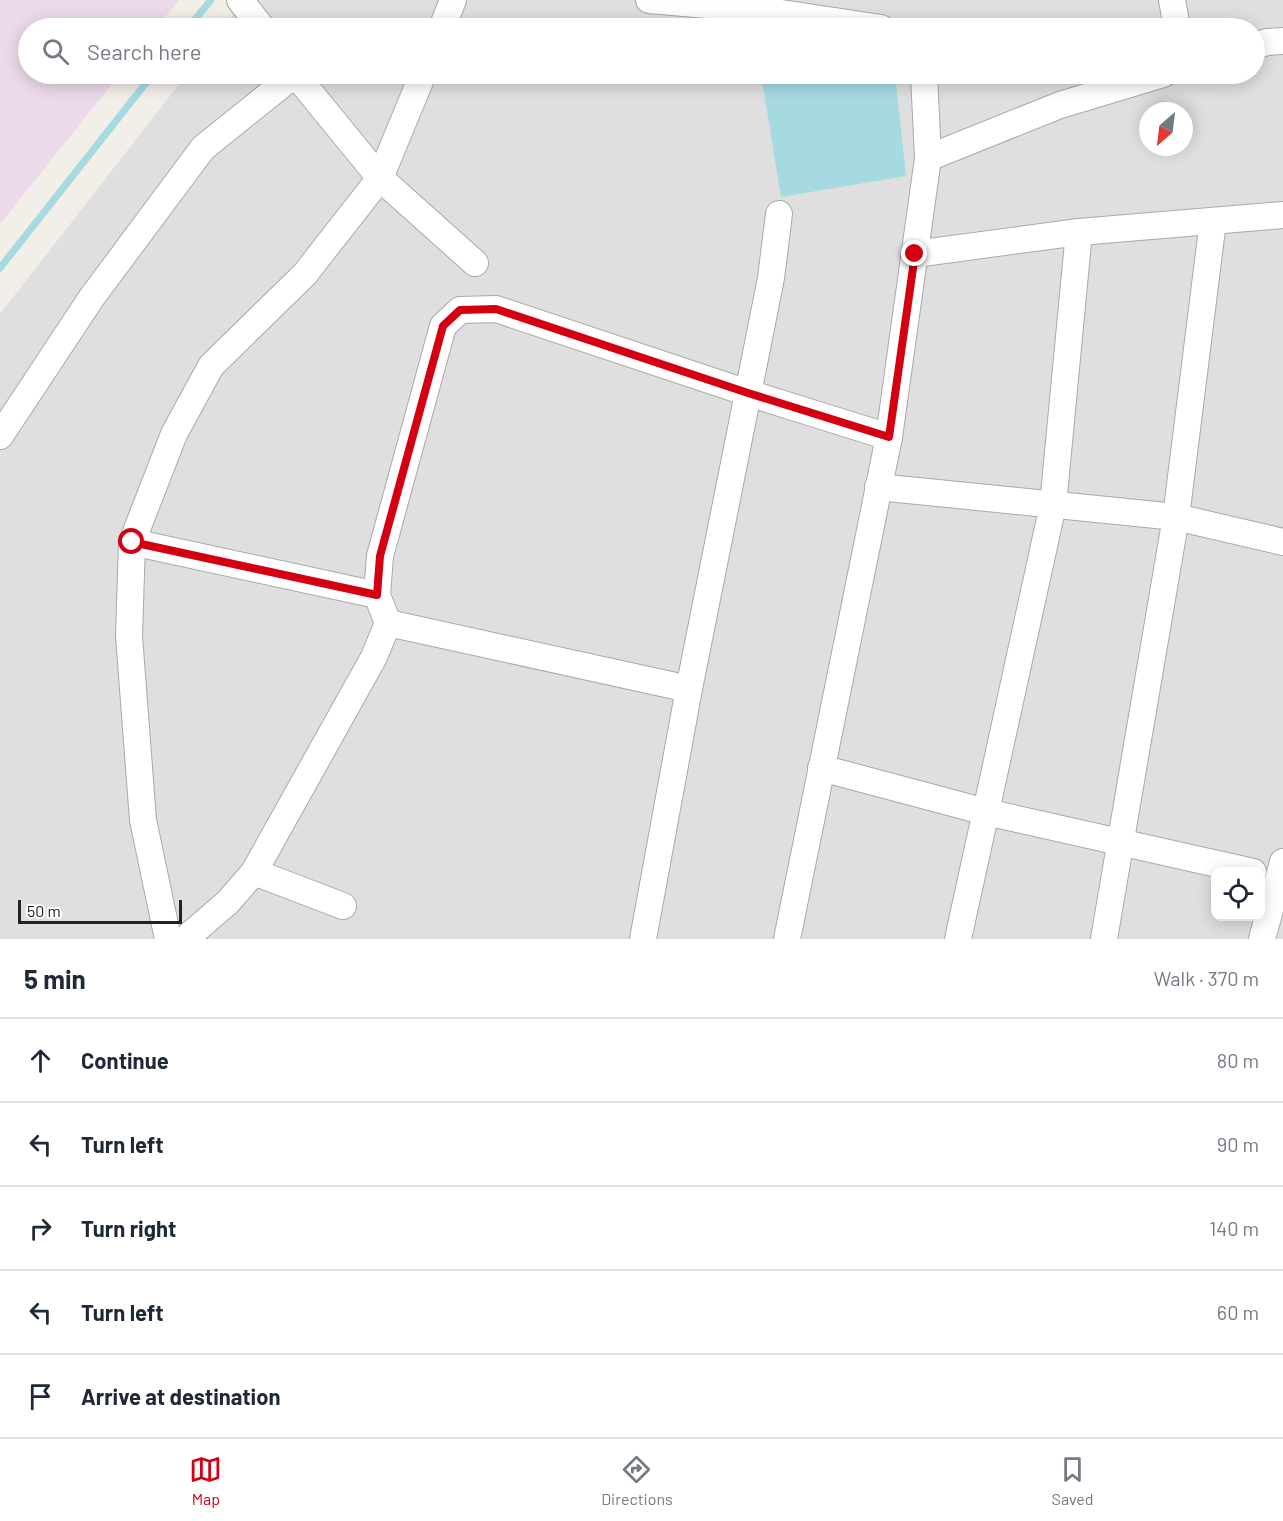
<!DOCTYPE html>
<meta charset="utf-8">
<style>
body{margin:0;font-family:Barlow,sans-serif;background:#f6f6f7;color:#1f2937}
.controls{position:absolute;right:18px;bottom:18px;display:grid;overflow:hidden;border-radius:12px;box-shadow:0 3px 15px #0003}
.controls button{width:54px;height:54px;display:grid;place-items:center;padding:0;border:0;border-bottom:2px solid #e0e1e3;background:#fff;color:#1f2937;font:30px sans-serif}
.compass{position:absolute;left:1139px;top:102px;width:54px;height:54px;border-radius:50%;background:#fff;box-shadow:0 3px 15px #0003;rotate:208deg}
.scale{position:absolute;left:18px;bottom:15px;width:164px;box-sizing:border-box;padding-left:6px;border:3px solid #222;border-top:0;font-size:16px;line-height:21px;white-space:nowrap;color:#222;-webkit-text-stroke:4px #fff;paint-order:stroke}
.stop{position:absolute;width:18px;height:18px;margin:-14px;border:4px solid #d40011;border-radius:50%;background:#fff}
.stop.end{background:#d40011;border-color:#fff;box-shadow:0 2px 6px #0008}
.list{margin:0;padding:0;list-style:none}
h2{display:flex;justify-content:space-between;align-items:center;height:78px;margin:0;padding:0 24px;font-size:26px}
h2 small{font-size:20px;font-weight:400;color:#747a83}
.list li{display:grid;grid-template-columns:39px 1fr auto;gap:18px;align-items:center;box-sizing:border-box;height:84px;padding:0 24px;border-top:2px solid #e0e1e3}
.list b{display:block;font-size:22px;white-space:nowrap}
.list em{font-size:20px;font-style:normal;color:#747a83}
.icon{flex:none;width:33px;height:33px;fill:none;stroke:currentColor;stroke-width:2;stroke-linecap:round;stroke-linejoin:round}
.map{position:relative;flex:none;width:1283px;height:939px;overflow:hidden}
.search{position:absolute;background:#fff;box-shadow:0 3px 15px #0003;left:18px;right:18px;top:18px;height:66px;display:flex;align-items:center;gap:15px;box-sizing:border-box;padding:0 21px;border-radius:33px;color:#747a83;font-size:22px}
.sheet{height:498px;background:#fff}
nav{display:flex;justify-content:space-around;align-items:center;box-sizing:border-box;height:84px;border-top:2px solid #e0e1e3;background:#fff;font-size:16px;color:#747a83}
nav a{display:grid;justify-items:center;gap:3px}
nav .on{color:#d40011}
.map>svg:first-child{display:block}
.residential{fill:#e0dfdf;fill-rule:evenodd}
.industrial{fill:#ecdaea}
.water{fill:#a6dae2}
.lines{fill:none;stroke-linecap:round;stroke-linejoin:round}
.stream{stroke:#a6dae2;stroke-width:7}
.minor-casing{stroke:#a9a9a9;stroke-width:28}
.minor{stroke:#fff;stroke-width:26}
.route{stroke:#d40011;stroke-width:8}
</style>
<div class="map">
<svg width="1283" height="939" viewBox="0 0 1283 939">
<rect width="100%" height="100%" fill="#f2eee8"/>
<path class="residential" d="M245 0H1283V939H0V314L187 74H1254V28H222ZM1148 111H1184V147H1148ZM1216 872H1260V916H1216Z"/>
<polygon class="industrial" points="0,0 179,0 156,28 28,28 28,74 120,74 0,224"/>
<polygon class="water" points="761,74 895,74 906,176 781,197"/>
<g class="lines">
<g class="stream">
<polyline points="188,28 211,0"/>
<polyline points="0,268 153,74"/>
</g>
<g class="minor-casing">
<g id="minor">
<polyline points="240,0 262,28"/>
<polyline points="649,0 754,9 881,28"/>
<polyline points="1172,0 1177,28"/>
<polyline points="442,28 453,0"/>
<polyline points="1254,46 1267,42 1283,41"/>
<polyline points="295,74 380,178 475,263"/>
<polyline points="928,158 1060,105 1163,74"/>
<polyline points="915,254 1079,232 1283,215"/>
<polyline points="0,436 92,297 203,148 295,74"/>
<polyline points="878,487 1176,517 1283,542"/>
<polyline points="132,542 377,595"/>
<polyline points="388,623 689,689"/>
<polyline points="821,768 986,812 1253,872"/>
<polyline points="254,872 343,906"/>
<polyline points="168,939 143,820 129,636 132,542 174,434 211,366 305,274 380,178 423,74"/>
<polyline points="185,939 228,902 254,872 374,657 388,623 377,595 380,556 443,326 460,310 496,309 748,393 889,437"/>
<polyline points="643,939 689,689 771,278 779,214"/>
<polyline points="787,939 889,437 928,158 924,74"/>
<polyline points="958,939 1053,505 1079,232"/>
<polyline points="1104,939 1176,517 1213,221"/>
<polyline points="1262,939 1283,862"/>
</g>
</g>
<use href="#minor" class="minor"/>
</g>
<g class="lines">
<polyline class="route" points="132,542 377,595 380,556 443,326 460,310 496,309 748,393 889,437 915,254"/>
</g>
</svg>
<div class="controls">
<button><svg class="icon" aria-label="locate" viewBox="0 0 24 24"><circle cx="12" cy="12" r="6"/><path d="M12 2v4M12 18v4M2 12h4M18 12h4"/></svg></button>
</div>
<svg class="compass" viewBox="-18 -18 36 36"><path d="M0-13l5 13h-10z" fill="#e53935"/><path d="M0 13l5-13h-10z" fill="#747a83"/></svg>
<div class="scale">50 m</div>
<div class="stop" style="left:132px;top:542px"></div>
<div class="stop end" style="left:915px;top:254px"></div>
<div class="search"><svg class="icon" aria-label="search" viewBox="0 0 24 24"><circle cx="10" cy="10" r="6"/><path d="M15 15l6 6"/></svg>Search here</div>
</div>
<section class="sheet">
<h2>5 min<small>Walk · 370 m</small></h2>
<ul class="list">
<li><svg class="icon" aria-label="ahead" viewBox="0 0 24 24"><path d="M12 20V5M6 11l6-6 6 6"/></svg><div><b>Continue</b></div><em>80 m</em></li>
<li><svg class="icon" aria-label="left" viewBox="0 0 24 24"><path d="M17 20v-9H6M10 6l-5 5 5 5"/></svg><div><b>Turn left</b></div><em>90 m</em></li>
<li><svg class="icon" aria-label="right" viewBox="0 0 24 24"><path d="M7 20v-9h11M14 6l5 5-5 5"/></svg><div><b>Turn right</b></div><em>140 m</em></li>
<li><svg class="icon" aria-label="left" viewBox="0 0 24 24"><path d="M17 20v-9H6M10 6l-5 5 5 5"/></svg><div><b>Turn left</b></div><em>60 m</em></li>
<li><svg class="icon" aria-label="arrive" viewBox="0 0 24 24"><path d="M6 21V4h12l-3 4 3 4H6"/></svg><div><b>Arrive at destination</b></div></li>
</ul>
</section>
<nav>
<a class="on"><svg class="icon" aria-label="map" viewBox="0 0 24 24"><path d="M3 6l6-2 6 2 6-2v14l-6 2-6-2-6 2zM9 4v14M15 6v14"/></svg>Map</a>
<a><svg class="icon" aria-label="directions" viewBox="0 0 24 24"><path d="M12 3l9 9-9 9-9-9zM9 14v-3h6M13 9l2 2-2 2"/></svg>Directions</a>
<a><svg class="icon" aria-label="saved" viewBox="0 0 24 24"><path d="M7 4h10v16l-5-4-5 4z"/></svg>Saved</a>
</nav>
